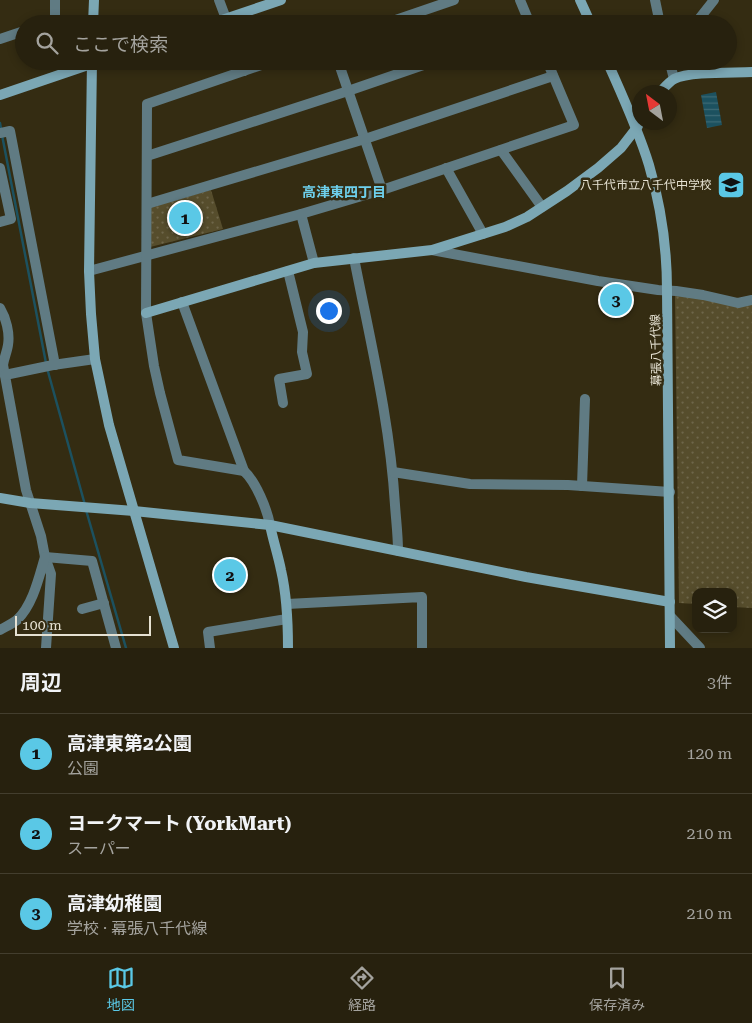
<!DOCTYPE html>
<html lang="ja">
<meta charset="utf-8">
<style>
body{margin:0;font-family:"Roboto Serif","Noto Sans JP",serif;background:#2f2917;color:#f1f3f6}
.controls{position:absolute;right:15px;bottom:15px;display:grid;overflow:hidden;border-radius:10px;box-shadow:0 2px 8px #0003}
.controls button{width:45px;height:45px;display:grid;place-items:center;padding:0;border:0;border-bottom:1px solid #433e2e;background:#27210e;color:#f1f3f6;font:25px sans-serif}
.compass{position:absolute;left:632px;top:85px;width:45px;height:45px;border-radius:50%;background:#27210e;box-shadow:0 2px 8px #0003;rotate:328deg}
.scale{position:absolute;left:15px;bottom:12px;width:136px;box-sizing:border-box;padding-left:5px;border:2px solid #e5e1d2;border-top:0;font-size:14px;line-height:18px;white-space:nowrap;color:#e5e1d2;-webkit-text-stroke:4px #342c12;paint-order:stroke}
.you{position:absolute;left:328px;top:310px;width:18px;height:18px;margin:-12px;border:4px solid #fff;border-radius:50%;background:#1a73e8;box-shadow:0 0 0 8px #1a73e833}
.badge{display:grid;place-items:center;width:32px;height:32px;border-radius:50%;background:#5ac8e6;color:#111;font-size:16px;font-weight:700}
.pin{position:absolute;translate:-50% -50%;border:2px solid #fff;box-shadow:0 1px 5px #0006}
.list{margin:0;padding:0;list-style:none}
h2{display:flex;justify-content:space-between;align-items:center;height:65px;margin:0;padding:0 20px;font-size:21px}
h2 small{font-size:16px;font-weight:400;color:#a4a39e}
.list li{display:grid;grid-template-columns:32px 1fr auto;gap:15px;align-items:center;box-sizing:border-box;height:80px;padding:0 20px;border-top:1px solid #433e2e}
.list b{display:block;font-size:19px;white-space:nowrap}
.list p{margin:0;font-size:16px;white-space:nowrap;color:#a4a39e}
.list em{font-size:16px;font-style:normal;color:#a4a39e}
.icon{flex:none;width:28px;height:28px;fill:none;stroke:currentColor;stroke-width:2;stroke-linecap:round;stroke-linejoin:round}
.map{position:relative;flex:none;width:752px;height:648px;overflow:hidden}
.search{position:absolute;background:#27210e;box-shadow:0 2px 8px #0003;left:15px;right:15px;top:15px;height:55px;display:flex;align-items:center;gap:12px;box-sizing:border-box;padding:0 18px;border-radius:28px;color:#a4a39e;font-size:19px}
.sheet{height:305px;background:#27210e}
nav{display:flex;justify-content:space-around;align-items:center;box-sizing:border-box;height:70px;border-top:1px solid #433e2e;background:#27210e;font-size:14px;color:#a4a39e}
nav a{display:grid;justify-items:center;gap:2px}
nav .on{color:#5ac8e6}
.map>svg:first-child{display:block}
.park{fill:url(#park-dots)}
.water{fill:url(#water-rules)}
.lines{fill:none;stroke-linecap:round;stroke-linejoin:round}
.stream{stroke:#1c515f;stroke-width:2.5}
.street{stroke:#607b83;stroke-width:10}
.secondary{stroke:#7ba7b4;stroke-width:10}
.labels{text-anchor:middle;stroke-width:5;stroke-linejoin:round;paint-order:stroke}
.poi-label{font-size:12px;fill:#e5e1d2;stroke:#342c12;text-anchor:end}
.street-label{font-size:12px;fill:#e5e1d2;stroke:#342c12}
.neighbourhood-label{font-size:14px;font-weight:bold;fill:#6ed0ec;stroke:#342c12}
</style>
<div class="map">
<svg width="752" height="648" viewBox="0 0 752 648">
<defs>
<pattern id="park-dots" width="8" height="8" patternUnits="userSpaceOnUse" patternTransform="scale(1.25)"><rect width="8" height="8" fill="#564d2c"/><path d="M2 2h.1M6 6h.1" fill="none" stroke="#6e664a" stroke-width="1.8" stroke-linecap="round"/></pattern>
<pattern id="water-rules" width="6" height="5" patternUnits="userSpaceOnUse" patternTransform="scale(1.25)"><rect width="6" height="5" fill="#1c515f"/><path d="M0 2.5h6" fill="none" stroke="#3d6a75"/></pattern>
</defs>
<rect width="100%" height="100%" fill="#342c12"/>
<g class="park">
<polygon points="211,190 223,229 150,247 151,207"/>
<polygon points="675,294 752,304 752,608 733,607 733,592 696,592 696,604 679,603"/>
</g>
<polygon class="water" points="716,92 722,125 707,128 701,95"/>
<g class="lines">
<g class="stream">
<polyline points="0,123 1,129"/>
<polyline points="2,135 46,363"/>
<polyline points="47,368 85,505"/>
<polyline points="86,510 126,648"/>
</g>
<g class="street">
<polyline points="219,0 228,24"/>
<polyline points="520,0 530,24"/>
<polyline points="655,0 660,24"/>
<polyline points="44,24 55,20 55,0"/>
<polyline points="384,24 454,0"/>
<polyline points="695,24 714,0"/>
<polyline points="0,39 24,31"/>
<polyline points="240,61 244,71"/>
<polyline points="338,61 382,190"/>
<polyline points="673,61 671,67 674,79"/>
<polyline points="0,133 10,131 55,365"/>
<polyline points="501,150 542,207"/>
<polyline points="147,156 348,91 435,61"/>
<polyline points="0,168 11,219 0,222"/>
<polyline points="446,168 483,234"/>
<polyline points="147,204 365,139 553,76"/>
<polyline points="301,214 314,263"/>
<polyline points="432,250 598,281 658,290 676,291 703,295 738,303 752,300"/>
<path d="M354 258C370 340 390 421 395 505 396 520 398 535 398 551"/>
<polyline points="89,271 301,214 382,190 574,125 547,61"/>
<path d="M182 302 244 471C256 482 267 509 270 525"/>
<path d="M0 308C6 318 10 333 8 345 7 352 4 358 3 365L26 490 41 536 45 557 51 574 46 648"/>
<polyline points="5,375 53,365 95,359"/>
<polyline points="283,403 279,379 307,374 302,352 303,332 288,271"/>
<polyline points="244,471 178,460 160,393 154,366 146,313 147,104 273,61"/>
<polyline points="393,472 470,484 568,485 670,492"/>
<polyline points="582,486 585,399"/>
<polyline points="45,557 92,561 116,648"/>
<polyline points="287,604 422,597 422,648"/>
<polyline points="82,609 104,603"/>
<polyline points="670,616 700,648"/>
<path d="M0 630C5 627 12 624 17 620 33 605 39 577 45 557"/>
<polyline points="210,648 208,632 287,619"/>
</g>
<g class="secondary">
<polyline points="580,0 591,24"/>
<polyline points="93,24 94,0"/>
<polyline points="210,24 281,0"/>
<polyline points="92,61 89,271 91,314 95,359 109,425 174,648"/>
<path d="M607 61C622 95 638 129 649 165 661 206 667 248 667 290L670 648"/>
<path d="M660 92C664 88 669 82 674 79 690 71 733 73 752 72"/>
<polyline points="0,95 97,62"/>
<polyline points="146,313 314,263 432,250 505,227 527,217 567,191 598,168 621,148 638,126"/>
<polyline points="0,498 30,503 134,511 270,525 526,577 670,602"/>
<path d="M270 525C273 540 278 555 281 570 287 596 288 622 288 648"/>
</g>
</g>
<defs>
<g id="school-square" transform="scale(1.4375)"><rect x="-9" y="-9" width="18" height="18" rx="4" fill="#5ac8e6" stroke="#342c12"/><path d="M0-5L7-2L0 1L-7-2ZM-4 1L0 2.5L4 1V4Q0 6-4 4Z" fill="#111"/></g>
</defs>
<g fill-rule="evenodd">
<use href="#school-square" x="731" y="185"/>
</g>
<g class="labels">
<g class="poi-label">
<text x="712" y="189">八千代市立八千代中学校</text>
</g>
<g class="street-label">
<text transform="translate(656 350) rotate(-91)" y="4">幕張八千代線</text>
</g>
<g class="neighbourhood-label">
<text x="344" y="197">高津東四丁目</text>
</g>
</g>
</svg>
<div class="controls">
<button><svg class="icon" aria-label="layers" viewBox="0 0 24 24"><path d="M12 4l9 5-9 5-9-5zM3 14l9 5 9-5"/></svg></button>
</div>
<svg class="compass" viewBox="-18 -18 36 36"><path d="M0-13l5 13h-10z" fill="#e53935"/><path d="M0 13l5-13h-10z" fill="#a4a39e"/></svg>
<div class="scale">100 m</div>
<div class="you"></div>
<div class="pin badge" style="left:185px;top:218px">1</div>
<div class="pin badge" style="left:230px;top:575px">2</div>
<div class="pin badge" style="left:616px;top:300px">3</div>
<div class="search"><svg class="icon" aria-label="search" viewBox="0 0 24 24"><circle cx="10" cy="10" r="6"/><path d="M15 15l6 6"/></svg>ここで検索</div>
</div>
<section class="sheet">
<h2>周辺<small>3件</small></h2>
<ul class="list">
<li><span class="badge">1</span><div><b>高津東第2公園</b><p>公園</p></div><em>120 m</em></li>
<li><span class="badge">2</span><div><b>ヨークマート (YorkMart)</b><p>スーパー</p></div><em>210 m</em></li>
<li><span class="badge">3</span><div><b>高津幼稚園</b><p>学校 · 幕張八千代線</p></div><em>210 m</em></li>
</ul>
</section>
<nav>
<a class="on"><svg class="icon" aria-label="map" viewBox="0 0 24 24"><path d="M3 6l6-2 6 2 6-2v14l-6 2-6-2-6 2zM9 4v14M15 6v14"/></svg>地図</a>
<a><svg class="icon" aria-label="directions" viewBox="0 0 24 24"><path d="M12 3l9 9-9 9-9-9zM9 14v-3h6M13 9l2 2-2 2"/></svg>経路</a>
<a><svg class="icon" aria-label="saved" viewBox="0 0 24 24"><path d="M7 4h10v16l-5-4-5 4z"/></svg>保存済み</a>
</nav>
